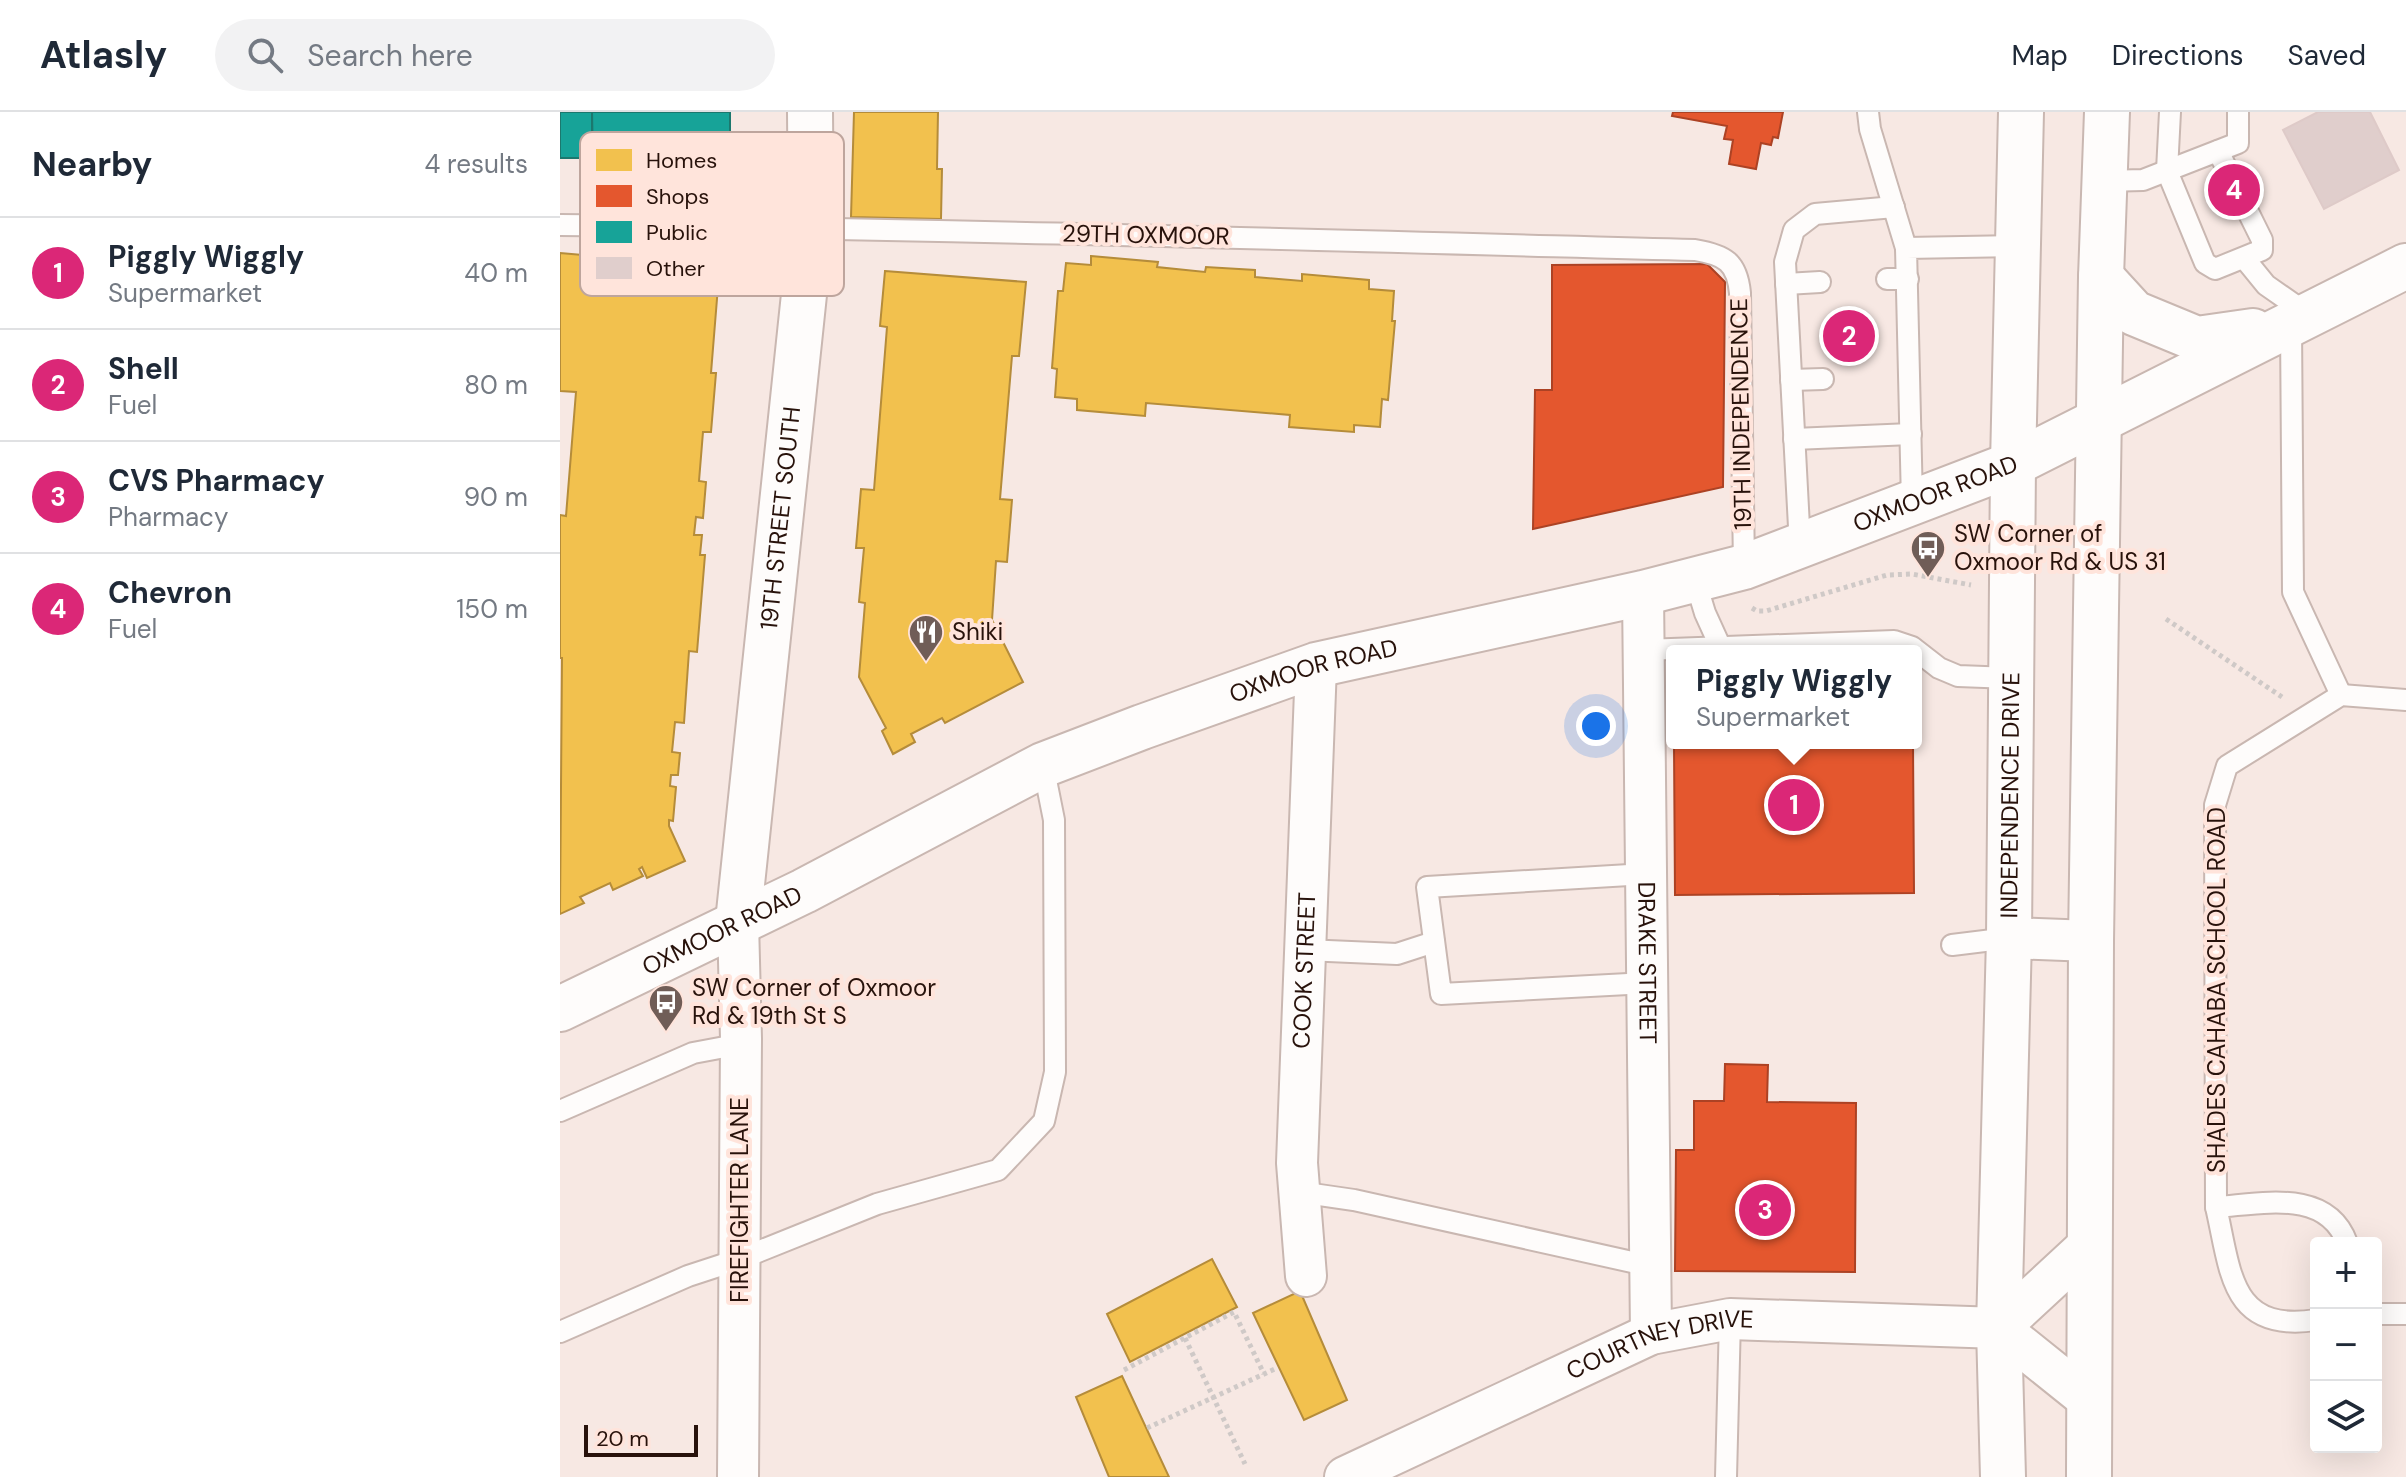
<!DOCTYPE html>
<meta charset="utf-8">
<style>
body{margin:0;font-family:"DM Sans",sans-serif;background:#f2f2f3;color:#1f2937}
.controls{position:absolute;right:24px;bottom:24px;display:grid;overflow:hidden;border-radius:8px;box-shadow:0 8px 32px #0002}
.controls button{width:72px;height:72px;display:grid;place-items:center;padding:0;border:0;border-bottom:2px solid #e0e1e3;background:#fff;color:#1f2937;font:40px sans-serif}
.scale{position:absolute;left:24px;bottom:20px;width:114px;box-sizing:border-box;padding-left:8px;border:4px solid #28120b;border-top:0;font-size:22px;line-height:28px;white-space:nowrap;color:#28120b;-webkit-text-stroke:6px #ffe4db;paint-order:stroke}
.you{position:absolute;left:1036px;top:614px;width:28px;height:28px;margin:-20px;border:6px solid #fff;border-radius:50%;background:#1a73e8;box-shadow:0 0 0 12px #1a73e833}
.badge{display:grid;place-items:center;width:52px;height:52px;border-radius:50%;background:#db2777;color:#fff;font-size:26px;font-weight:700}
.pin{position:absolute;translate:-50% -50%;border:4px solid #fff;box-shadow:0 2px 8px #0006}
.popup{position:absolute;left:1106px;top:533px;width:256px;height:104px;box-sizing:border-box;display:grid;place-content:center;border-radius:8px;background:#fff;filter:drop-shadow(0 2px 6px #0005);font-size:26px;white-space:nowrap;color:#747a83}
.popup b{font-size:30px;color:#1f2937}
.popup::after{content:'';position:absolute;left:50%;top:100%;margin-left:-16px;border:16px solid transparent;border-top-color:#fff}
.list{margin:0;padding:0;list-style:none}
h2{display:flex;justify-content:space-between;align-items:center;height:104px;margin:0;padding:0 32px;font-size:34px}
h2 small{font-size:26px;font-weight:400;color:#747a83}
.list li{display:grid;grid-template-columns:52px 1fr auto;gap:24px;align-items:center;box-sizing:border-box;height:112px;padding:0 32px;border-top:2px solid #e0e1e3}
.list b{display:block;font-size:30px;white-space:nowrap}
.list p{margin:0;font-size:26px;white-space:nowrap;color:#747a83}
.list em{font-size:26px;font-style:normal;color:#747a83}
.icon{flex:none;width:44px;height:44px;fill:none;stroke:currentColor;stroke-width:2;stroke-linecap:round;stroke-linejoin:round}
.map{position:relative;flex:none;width:1846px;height:1365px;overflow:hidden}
header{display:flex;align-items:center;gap:48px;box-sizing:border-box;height:112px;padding:0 40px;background:#fff;border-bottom:2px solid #e0e1e3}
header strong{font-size:38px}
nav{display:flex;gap:44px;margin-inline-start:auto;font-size:28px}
.search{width:560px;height:72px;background:#f2f2f3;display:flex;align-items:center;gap:20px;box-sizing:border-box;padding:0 28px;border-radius:44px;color:#747a83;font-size:30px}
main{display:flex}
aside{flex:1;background:#fff}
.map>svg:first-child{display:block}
.homes{fill:#f2c14e;stroke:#b58c3a;stroke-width:2}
.shops{fill:#e4572e;stroke:#ac4224;stroke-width:2}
.public{fill:#17a398;stroke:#1c786e;stroke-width:2}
.building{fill:#e0cecc;stroke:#decac8;stroke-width:2}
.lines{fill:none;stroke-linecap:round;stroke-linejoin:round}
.service-casing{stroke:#c9b7b1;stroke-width:24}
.minor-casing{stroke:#c9b7b1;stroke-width:44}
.tertiary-casing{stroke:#c9b7b1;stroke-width:48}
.secondary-casing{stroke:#c9b7b1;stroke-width:48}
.primary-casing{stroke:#c9b7b1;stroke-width:48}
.path{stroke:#cfc9c7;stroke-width:5;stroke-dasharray:4 4;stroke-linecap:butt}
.service{stroke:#fefcfb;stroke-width:20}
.minor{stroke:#fefcfb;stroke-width:40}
.tertiary{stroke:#fefcfb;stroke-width:44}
.secondary{stroke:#fefcfb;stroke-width:44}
.primary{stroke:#fefcfb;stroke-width:44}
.labels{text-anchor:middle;stroke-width:8;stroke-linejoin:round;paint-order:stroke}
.street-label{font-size:24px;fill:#28120b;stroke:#ffe4db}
.poi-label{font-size:24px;fill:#28120b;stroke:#ffe4db;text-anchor:start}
.key{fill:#ffe4db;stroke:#bea59d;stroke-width:2}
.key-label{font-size:22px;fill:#28120b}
</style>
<header>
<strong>Atlasly</strong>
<div class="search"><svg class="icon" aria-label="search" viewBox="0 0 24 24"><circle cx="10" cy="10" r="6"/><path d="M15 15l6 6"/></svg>Search here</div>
<nav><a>Map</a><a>Directions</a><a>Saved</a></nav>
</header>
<main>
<aside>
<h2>Nearby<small>4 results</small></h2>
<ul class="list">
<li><span class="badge">1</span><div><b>Piggly Wiggly</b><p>Supermarket</p></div><em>40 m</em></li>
<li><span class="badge">2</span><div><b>Shell</b><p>Fuel</p></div><em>80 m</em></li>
<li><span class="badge">3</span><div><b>CVS Pharmacy</b><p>Pharmacy</p></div><em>90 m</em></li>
<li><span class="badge">4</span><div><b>Chevron</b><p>Fuel</p></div><em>150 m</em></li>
</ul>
</aside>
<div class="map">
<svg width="1846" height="1365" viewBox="0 0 1846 1365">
<rect width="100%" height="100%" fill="#f7e8e3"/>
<g class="homes">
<polygon points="294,0 378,0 377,57 382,57 381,107 291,105"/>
<polygon points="0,141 80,148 79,155 159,162 151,261 156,261 151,320 143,320 139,369 146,370 143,406 136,405 134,423 142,423 140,443 145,443 137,540 129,539 124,611 115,610 112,640 120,641 118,663 111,663 110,674 116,675 113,709 109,708 109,714 125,749 87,766 82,755 79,757 83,764 53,778 50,771 20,785 24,791 0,802 2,546 0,546 0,403 6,404 16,280 0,279"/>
<polygon points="531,144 598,150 597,155 645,160 646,155 695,158 695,165 742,169 742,162 809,168 809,177 834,179 832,209 835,209 828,288 822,287 820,315 794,313 794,320 729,315 730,303 586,291 585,304 517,298 517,287 495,285 497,257 492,256 498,179 503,179 506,151 531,153"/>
<polygon points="325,159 466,170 459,244 452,244 440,387 452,388 447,450 436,449 432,508 463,570 385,611 382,606 351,622 355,630 333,642 322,619 326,616 299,565 305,491 299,490 304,436 296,436 301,377 314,378 327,215 320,214"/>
<polygon points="652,1147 677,1195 570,1250 547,1202"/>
<polygon points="740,1179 787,1288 744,1308 693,1201"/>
<polygon points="562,1264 609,1365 549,1365 516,1285"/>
</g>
<g class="shops">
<polygon points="1113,0 1223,0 1218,26 1213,25 1211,33 1201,31 1196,57 1169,52 1173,28 1164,27 1167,14 1112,4"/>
<polygon points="1147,152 1165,170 1163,375 973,417 975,278 992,278 992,153"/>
<polygon points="1114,631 1353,631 1354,781 1115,783"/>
<polygon points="1165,952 1208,953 1207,990 1296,991 1295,1160 1115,1159 1116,1038 1134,1038 1134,989 1164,989"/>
</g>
<g class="public">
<rect x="0" y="0" width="32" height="46"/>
<polygon points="32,0 170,0 170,50 33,51"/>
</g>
<polygon class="building" points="1758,0 1810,0 1839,58 1764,97 1723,18"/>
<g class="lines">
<g class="service-casing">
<g id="service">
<polyline points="1308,0 1310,17 1346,136"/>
<polyline points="1610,0 1607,59 1645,151 1655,157 1702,138 1702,128 1658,39"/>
<polyline points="1544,69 1583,68 1678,31 1678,0"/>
<path d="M0 113C379 117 757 128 1135 138 1165 143 1177 150 1180 181L1184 455"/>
<polyline points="1684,146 1706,173 1749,203"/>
<polyline points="1327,167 1348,167"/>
<polyline points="1226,172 1260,170"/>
<polyline points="1731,213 1733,480 1781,583"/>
<polyline points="1231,268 1263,267"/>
<polyline points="1234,327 1351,322"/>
<polyline points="1352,390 1346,136 1458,134"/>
<polyline points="1240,434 1225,150 1234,118 1255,102 1334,95"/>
<polyline points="1135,468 1145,501 1160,534"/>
<polyline points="1084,538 1334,529 1352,535 1379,556 1398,564 1451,566"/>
<polyline points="1086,762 867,775 881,882 1087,871"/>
<polyline points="1392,833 1449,826"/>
<polyline points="745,838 837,842 874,830"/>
<polyline points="0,999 133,941 181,932"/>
<polyline points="739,1080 794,1088 1090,1154"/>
<polyline points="1656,1095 1655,693 1667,654 1781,583 1846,588"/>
<polyline points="1816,1202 1846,1202"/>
<path d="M1756 1208C1670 1221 1671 1160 1656 1095 1702 1092 1767 1076 1787 1131"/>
<polyline points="0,1220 128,1164 180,1147 317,1092 438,1058 484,1009 495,960 494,708 483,653"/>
<polyline points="1166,1365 1170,1207"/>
</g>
</g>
<g class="minor-casing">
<g id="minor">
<path id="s1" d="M1083 481 1091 1222"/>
<polyline points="178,810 181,927 178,1365"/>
<polyline points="1449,826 1531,829"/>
<path id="s2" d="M746 1164 737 1051 756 553"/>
<polyline points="1439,1216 1531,1131"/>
<path id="s3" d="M785 1365 1091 1222 1170 1207 1439 1216 1530 1289"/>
</g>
</g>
<g class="tertiary-casing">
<g id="tertiary">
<path id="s4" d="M178 810 251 116 250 0"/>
</g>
</g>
<g class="secondary-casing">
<g id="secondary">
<polyline points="1541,165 1574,201 1637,227 1693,219"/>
<path id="s5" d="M0 897 244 779 483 653 582 615 756 553 1083 481 1184 455 1453 352 1846 154"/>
</g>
</g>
<g class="primary-casing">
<g id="primary">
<path id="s6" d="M1443 1365 1439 1216 1449 826 1453 352 1461 0"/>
<polyline points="1529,1365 1531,829 1541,165 1547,0"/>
</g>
</g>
<g class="path">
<polyline points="1192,496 1197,499 1206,499 1327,463 1352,462 1411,473"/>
<polyline points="1606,507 1722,585"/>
<polyline points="625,1226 685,1352"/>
<polyline points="564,1258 674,1200 704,1262"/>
<polyline points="587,1316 717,1256"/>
</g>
<use href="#service" class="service"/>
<use href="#minor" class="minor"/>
<use href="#tertiary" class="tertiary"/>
<use href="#secondary" class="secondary"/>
<use href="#primary" class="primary"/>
</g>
<defs>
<g id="bus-pin" transform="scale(1.8)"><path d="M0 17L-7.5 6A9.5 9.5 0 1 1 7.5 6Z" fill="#705d57" stroke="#ffe4db"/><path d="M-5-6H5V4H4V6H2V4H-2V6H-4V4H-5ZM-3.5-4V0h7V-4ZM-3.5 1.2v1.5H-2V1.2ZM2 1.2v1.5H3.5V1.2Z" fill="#fff"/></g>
<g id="restaurant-pin" transform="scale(1.8)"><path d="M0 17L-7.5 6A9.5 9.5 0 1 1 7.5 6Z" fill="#705d57" stroke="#ffe4db"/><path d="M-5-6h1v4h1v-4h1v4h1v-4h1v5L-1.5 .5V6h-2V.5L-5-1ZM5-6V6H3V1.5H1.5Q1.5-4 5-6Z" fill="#fff"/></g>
</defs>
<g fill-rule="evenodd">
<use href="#bus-pin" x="1368" y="436"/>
<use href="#restaurant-pin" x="366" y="520"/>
<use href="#bus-pin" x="106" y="890"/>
</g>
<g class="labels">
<g class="street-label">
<text transform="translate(586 123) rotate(1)" y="8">29TH OXMOOR</text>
<text transform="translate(1181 302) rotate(-91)" y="8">19TH INDEPENDENCE</text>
<text dy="8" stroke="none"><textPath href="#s5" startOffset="1476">OXMOOR ROAD</textPath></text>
<text dy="8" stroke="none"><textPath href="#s4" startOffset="406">19TH STREET SOUTH</textPath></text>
<text dy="8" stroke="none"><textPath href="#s5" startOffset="828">OXMOOR ROAD</textPath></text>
<text dy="8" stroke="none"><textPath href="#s6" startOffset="682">INDEPENDENCE DRIVE</textPath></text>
<text dy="8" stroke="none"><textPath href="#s5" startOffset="180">OXMOOR ROAD</textPath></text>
<text dy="8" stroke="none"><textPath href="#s1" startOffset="370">DRAKE STREET</textPath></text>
<text dy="8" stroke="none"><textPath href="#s2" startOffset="306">COOK STREET</textPath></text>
<text transform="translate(1657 878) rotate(-90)" y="8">SHADES CAHABA SCHOOL ROAD</text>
<text transform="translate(180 1088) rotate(-90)" y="8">FIREFIGHTER LANE</text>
<text dy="8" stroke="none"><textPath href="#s3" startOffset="344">COURTNEY DRIVE</textPath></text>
</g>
<g class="poi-label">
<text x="1394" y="430">SW Corner of<tspan x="1394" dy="28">Oxmoor Rd &amp; US 31</tspan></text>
<text x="392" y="528">Shiki</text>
<text x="132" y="884">SW Corner of Oxmoor<tspan x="132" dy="28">Rd &amp; 19th St S</tspan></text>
</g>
</g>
<rect x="20" y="20" width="264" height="164" rx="12" class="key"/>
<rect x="36" y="37" width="36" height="22" fill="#f2c14e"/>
<rect x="36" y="73" width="36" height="22" fill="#e4572e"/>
<rect x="36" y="109" width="36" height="22" fill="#17a398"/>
<rect x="36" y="145" width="36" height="22" fill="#e0cecc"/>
<g class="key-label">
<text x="86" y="56">Homes</text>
<text x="86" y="92">Shops</text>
<text x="86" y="128">Public</text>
<text x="86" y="164">Other</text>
</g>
</svg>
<div class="controls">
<button>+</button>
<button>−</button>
<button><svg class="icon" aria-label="layers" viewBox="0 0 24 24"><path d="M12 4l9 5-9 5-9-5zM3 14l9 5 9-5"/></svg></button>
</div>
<div class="scale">20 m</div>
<div class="you"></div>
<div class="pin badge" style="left:1234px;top:693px">1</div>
<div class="popup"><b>Piggly Wiggly</b>Supermarket</div>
<div class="pin badge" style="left:1289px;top:224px">2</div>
<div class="pin badge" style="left:1205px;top:1098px">3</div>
<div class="pin badge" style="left:1674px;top:78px">4</div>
</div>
</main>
